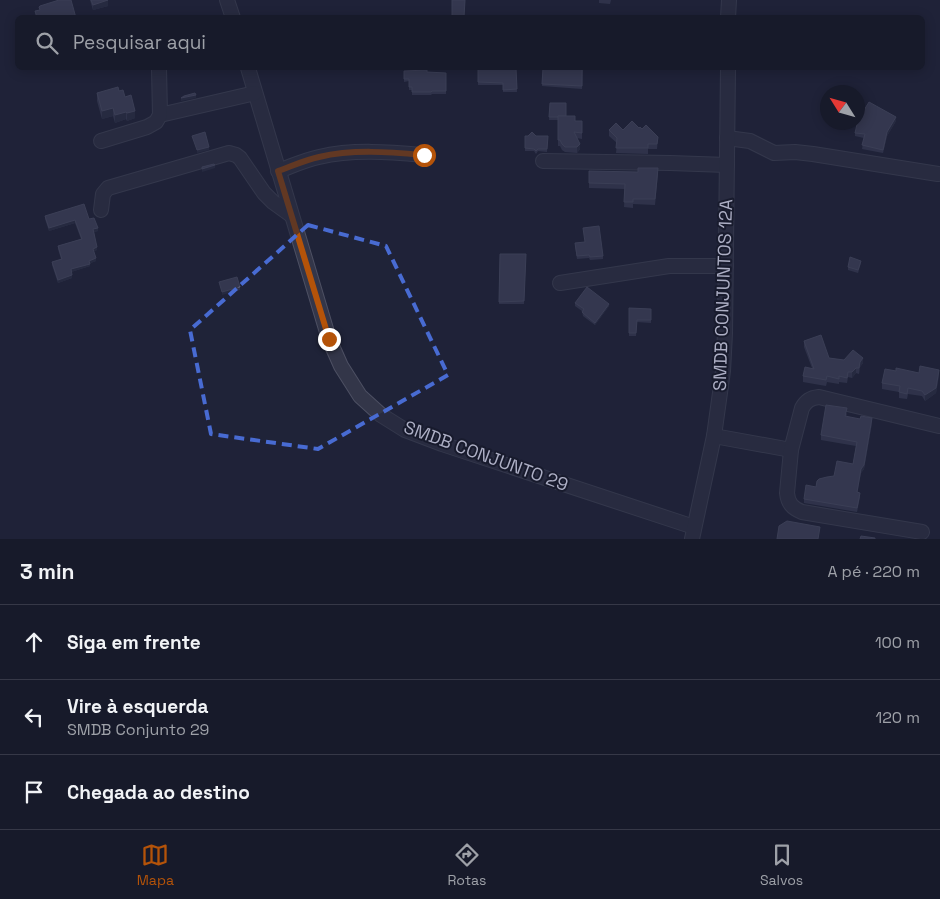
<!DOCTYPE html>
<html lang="pt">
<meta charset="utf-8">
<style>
body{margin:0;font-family:"Space Grotesk",sans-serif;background:#242736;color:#f1f3f6}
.compass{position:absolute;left:820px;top:85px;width:45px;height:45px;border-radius:50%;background:#171a2a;box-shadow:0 2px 12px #0003;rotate:307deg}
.stop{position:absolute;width:15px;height:15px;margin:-11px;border:4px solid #b45309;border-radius:50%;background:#fff}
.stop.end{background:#b45309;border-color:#fff;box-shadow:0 1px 5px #0008}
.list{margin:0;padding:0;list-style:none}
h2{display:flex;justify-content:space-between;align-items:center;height:65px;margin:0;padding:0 20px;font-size:21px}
h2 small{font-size:16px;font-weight:400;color:#9ea1a8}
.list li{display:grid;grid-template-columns:32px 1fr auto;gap:15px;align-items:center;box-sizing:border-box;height:75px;padding:0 20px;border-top:1px solid #363847}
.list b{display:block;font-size:19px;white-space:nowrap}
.list p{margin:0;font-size:16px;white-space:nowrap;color:#9ea1a8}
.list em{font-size:16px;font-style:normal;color:#9ea1a8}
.icon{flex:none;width:28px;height:28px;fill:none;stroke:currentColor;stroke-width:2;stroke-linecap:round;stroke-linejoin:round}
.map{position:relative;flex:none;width:940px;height:539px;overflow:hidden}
.search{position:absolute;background:#171a2a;box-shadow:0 2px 12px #0003;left:15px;right:15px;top:15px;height:55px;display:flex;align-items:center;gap:12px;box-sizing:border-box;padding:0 18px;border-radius:8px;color:#9ea1a8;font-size:19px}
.sheet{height:290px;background:#171a2a}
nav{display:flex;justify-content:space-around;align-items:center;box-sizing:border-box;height:70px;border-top:1px solid #363847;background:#171a2a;font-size:14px;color:#9ea1a8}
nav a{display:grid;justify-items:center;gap:2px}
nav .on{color:#b45309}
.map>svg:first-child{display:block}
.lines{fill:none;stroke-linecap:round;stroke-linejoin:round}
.minor-casing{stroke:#4d5063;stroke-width:16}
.minor{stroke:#333649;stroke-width:14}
.wall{fill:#434660}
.shaded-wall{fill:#30334b}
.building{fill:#4e516b;stroke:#5d6079}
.route{stroke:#b45309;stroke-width:6}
.marked{fill:none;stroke:#486bd2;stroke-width:4;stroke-dasharray:10 6;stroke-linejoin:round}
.labels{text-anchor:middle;stroke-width:4;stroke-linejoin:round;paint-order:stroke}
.street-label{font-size:18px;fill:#adafc5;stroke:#181b2d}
</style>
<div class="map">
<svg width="940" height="539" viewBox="0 0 940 539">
<rect width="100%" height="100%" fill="#1f2338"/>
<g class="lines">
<g class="minor-casing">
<g id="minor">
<polyline points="227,0 233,18"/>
<polyline points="728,18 729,0"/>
<polyline points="248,68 329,339 341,366 360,396 381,415 405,430 442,444 694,527"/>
<polyline points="160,115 255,93"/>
<polyline points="727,138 750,141 774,153 795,152 813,154 938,174"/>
<polyline points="101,141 147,127 156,122 160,115 159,68"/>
<polyline points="543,161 670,163 727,165"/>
<path d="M278 171C292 166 305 160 319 157 353 149 389 152 424 155"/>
<polyline points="101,210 103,194 108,188 229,153 236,155 240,158 264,193 273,202 291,215"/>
<polyline points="560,283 669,266 726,266"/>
<polyline points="714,436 791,450"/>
<path d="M922 532 802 512C792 508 788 503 787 493L791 450 802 408C806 401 810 398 819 397L939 426"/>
<polyline points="692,539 714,436 723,371 725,333 728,68"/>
</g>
</g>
<use href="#minor" class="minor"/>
</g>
<g class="wall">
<polygon points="90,0 108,0 108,6 93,10"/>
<polygon points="452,0 465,0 464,18 452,18"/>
<polygon points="599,0 611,0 610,4 599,3"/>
<polygon points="478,68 516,68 517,92 503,92 503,85 478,85"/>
<polygon points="543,68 583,68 582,89 542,86"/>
<polygon points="404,71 446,73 446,94 432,94 431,95 412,95 412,90 409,90 409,81 404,82"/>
<polygon points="119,91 125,97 135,118 127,121 126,119 115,123 113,116 102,119 97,101 97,93"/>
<polygon points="550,103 566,116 575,121 582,121 582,139 577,138 580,149 577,153 565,152 562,150 560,146 558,146 558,120 549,120"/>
<polygon points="896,121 887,136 883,153 862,149 864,138 855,136 855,133"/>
<polygon points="639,128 658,137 657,149 648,149 648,154 616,153 617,143 609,136 609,130"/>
<polygon points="525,136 548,136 547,152 538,151 536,154 534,151 525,151"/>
<polygon points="589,171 658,174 655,205 633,204 633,208 624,207 625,189 589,188"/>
<polygon points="45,216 89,219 98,231 94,232 97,250 94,251 96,261 90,263 90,266 71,272 72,278 58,283 52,265 52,262 61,259 58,249 58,246 81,239 75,223 49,231 45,219"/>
<polygon points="575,246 603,256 603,259 590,260 589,258 577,259"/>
<polygon points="500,254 526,254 524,304 499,304"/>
<polygon points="861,263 858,273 848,270 848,267"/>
<polygon points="575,303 609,306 595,325 583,316 582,311 575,306"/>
<polygon points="629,308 651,309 651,323 637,322 636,336 629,336"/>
<polygon points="804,341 829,358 863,363 860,367 859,374 856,373 852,378 848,377 847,383 839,382 839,384 827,382 826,386 803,382 803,376 812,368 804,347"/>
<polygon points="896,371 919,373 939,375 936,393 925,401 922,396 908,394 907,399 899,398 899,392 882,389 882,383"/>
<polygon points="847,413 846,417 872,423 864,469 861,473 857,492 860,497 857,512 804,503 804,499 816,487 853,464 856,446 821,440 821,435"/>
</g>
<g class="shaded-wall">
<polygon points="108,0 108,6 93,10 93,5"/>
<polygon points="196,95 196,98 181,101 181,98"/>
<polygon points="113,108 113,116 102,119 102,111"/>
<polygon points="135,111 135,118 127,121 127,113"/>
<polygon points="126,112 126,119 115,123 115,115"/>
<polygon points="896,117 896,121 887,136 883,153 883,150 887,132"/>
<polygon points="580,144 580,149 577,153 577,147"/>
<polygon points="209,147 209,150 197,153 197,150"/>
<polygon points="215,165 215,168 202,172 202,169"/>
<polygon points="75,220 75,223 49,231 49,228"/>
<polygon points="98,228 98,231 93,232 93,229"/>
<polygon points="97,247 97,250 93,251 93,249"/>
<polygon points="96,258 96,261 89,264 89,261"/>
<polygon points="90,264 90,266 71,272 71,269"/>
<polygon points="72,275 72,278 58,283 58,280"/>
<polygon points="240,287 240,290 222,295 222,292"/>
<polygon points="609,304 609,306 595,325 595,323"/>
<polygon points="863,358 863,363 860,367 859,374 860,362"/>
<polygon points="856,368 856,373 852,378 852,372"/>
<polygon points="939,370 939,375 936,393 925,401 925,395"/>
<polygon points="872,418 872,423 864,469 861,473 857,496 857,492 861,469"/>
</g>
<g class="building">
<polygon points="59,0 71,0 76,18 37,18 35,11 40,10 39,7 40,6"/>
<polygon points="91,0 108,0 93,5"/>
<polygon points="452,0 465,0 464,17 452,16"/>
<polygon points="478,68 516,68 517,89 503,90 503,83 478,82"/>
<polygon points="543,68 582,68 582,86 542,84"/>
<polygon points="427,70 427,72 446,73 446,91 432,91 431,92 412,92 412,87 409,87 409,79 404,79 404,71"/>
<polygon points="118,87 119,91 123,90 125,97 131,95 135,111 127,113 126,112 115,115 113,108 102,111 97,93"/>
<polygon points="195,93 196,95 181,98 184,96"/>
<polygon points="869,102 896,117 887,132 883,150 862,145 865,134 855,133 858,120"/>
<polygon points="550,103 566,103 566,116 558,116 558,117 549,117"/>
<polygon points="558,116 575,116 575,121 582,121 582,133 574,132 580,144 577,147 565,147 562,144 560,140 558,140"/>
<polygon points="632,121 639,128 640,127 642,129 646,125 658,137 657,144 648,144 648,148 616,148 617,138 609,130 616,123 623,130"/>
<polygon points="205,132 209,147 197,150 192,136"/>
<polygon points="532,132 536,136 548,136 547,149 538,149 536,151 534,149 525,148 525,136 528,136"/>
<polygon points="214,164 215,165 202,169 202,167"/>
<polygon points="638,168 658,168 655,199 633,199 633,202 624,202 625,184 589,183 589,171 638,172"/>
<polygon points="84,204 89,219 94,218 98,228 93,229 97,247 93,249 96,258 89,261 90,264 71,269 72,275 58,280 52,262 62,259 58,246 82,239 75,220 49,228 45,216"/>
<polygon points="599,226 603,256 590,257 589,255 577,256 575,243 585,242 583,228"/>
<polygon points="500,254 526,254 524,301 499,302"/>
<polygon points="850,257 861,261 858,270 848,267"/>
<polygon points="237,277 240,287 222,292 219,282"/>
<polygon points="587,287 609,304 595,323 583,313 582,312 584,309 575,303"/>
<polygon points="629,308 651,309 651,320 637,320 636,333 629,333"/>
<polygon points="821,335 829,358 844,360 853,350 863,358 860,362 859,368 856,368 852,372 848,372 847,378 839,376 839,379 827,376 826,380 803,376 805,367 814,369 804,341"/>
<polygon points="920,366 939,370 936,388 925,395 922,391 908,388 907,394 899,392 900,386 882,383 885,369 896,371 896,368 919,373"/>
<polygon points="826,405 847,408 845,416 860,419 861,416 872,418 864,465 861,469 857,492 860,493 857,508 804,499 806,485 816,487 817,481 819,479 827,477 834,476 837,461 853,464 857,442 821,435"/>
<polygon points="787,521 820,527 818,539 777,539 779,526"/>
<polygon points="861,536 875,538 875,539 860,539"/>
</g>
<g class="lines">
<path class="route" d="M329 339 278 171C292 166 305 160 319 157 353 149 389 152 424 155"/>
</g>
<path d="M0 0H940V539H0ZM308 225 386 246 448 375 318 449 211 434 190 330Z" fill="#1f2338" fill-opacity=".55" fill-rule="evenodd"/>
<path class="marked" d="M308 225 386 246 448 375 318 449 211 434 190 330Z"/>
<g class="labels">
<g class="street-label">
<text transform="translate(723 295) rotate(-88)" y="6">SMDB CONJUNTOS 12A</text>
<text transform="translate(486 456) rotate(20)" y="6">SMDB CONJUNTO 29</text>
</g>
</g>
</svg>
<svg class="compass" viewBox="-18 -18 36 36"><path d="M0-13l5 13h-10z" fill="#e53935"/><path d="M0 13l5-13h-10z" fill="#9ea1a8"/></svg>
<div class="stop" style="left:424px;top:155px"></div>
<div class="stop end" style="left:329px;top:339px"></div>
<div class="search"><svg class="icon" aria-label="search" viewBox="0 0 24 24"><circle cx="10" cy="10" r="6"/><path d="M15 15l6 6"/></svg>Pesquisar aqui</div>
</div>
<section class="sheet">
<h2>3 min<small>A pé · 220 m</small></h2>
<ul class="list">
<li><svg class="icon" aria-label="ahead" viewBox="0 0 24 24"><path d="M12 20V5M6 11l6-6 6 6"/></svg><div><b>Siga em frente</b></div><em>100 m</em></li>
<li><svg class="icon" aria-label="left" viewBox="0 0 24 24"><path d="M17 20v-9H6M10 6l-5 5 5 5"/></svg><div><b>Vire à esquerda</b><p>SMDB Conjunto 29</p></div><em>120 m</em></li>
<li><svg class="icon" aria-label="arrive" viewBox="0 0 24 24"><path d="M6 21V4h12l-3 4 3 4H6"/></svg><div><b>Chegada ao destino</b></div></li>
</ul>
</section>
<nav>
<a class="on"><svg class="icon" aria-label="map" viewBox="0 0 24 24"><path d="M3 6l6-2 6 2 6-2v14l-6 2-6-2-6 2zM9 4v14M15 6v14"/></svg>Mapa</a>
<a><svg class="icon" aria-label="directions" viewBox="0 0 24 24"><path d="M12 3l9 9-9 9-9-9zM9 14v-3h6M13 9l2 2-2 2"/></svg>Rotas</a>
<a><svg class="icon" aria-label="saved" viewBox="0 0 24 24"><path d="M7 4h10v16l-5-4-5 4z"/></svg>Salvos</a>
</nav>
